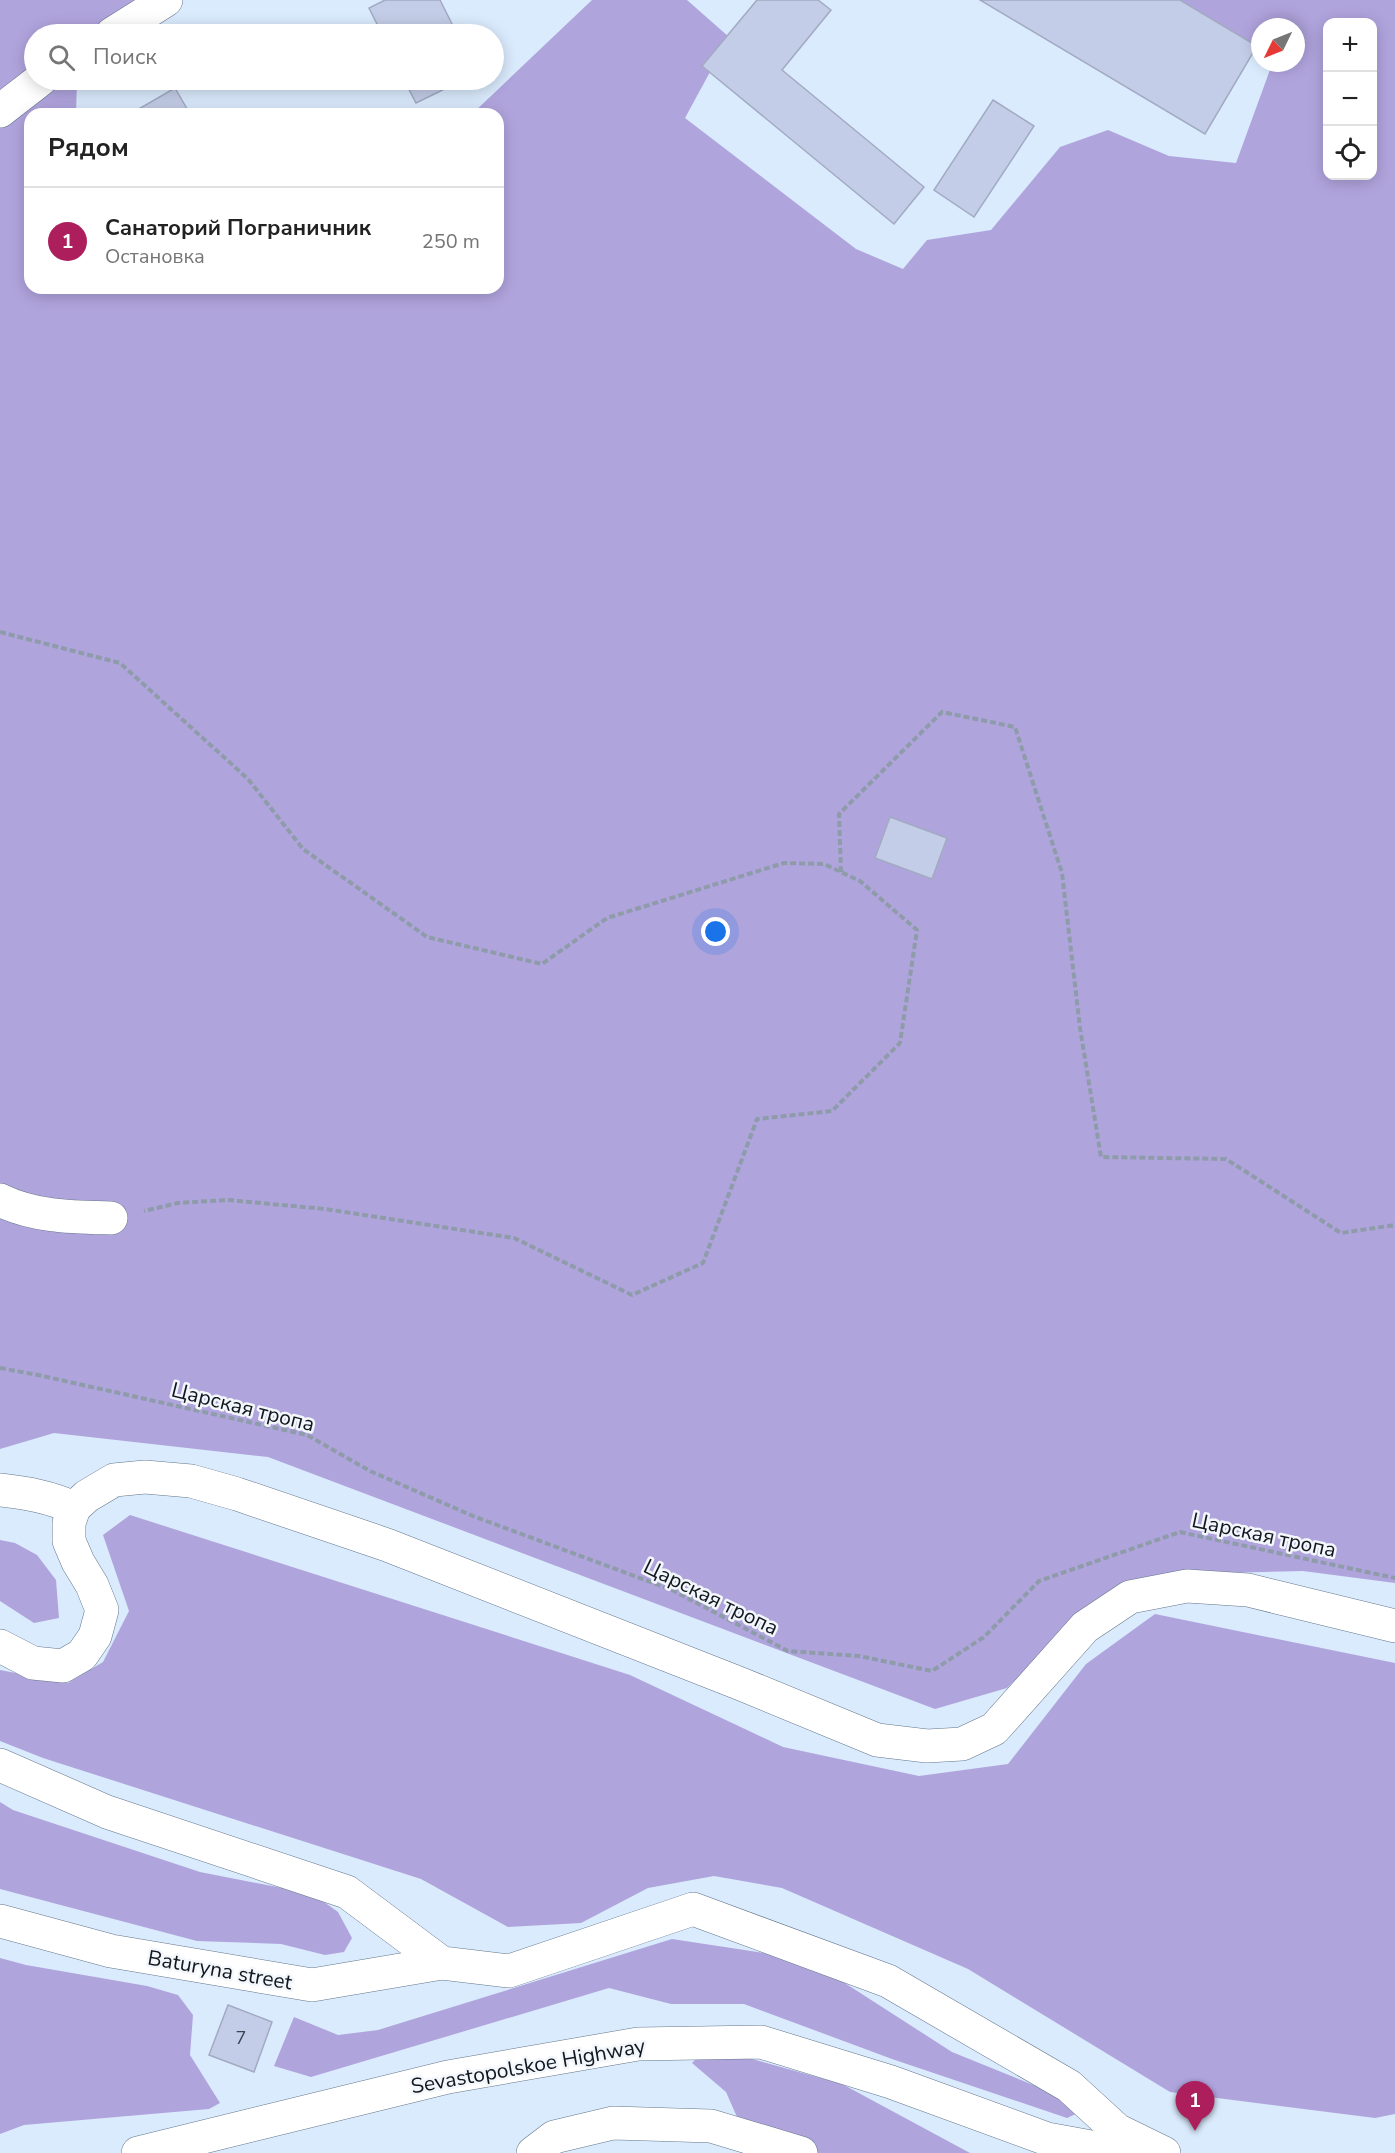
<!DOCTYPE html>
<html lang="ru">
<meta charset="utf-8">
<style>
body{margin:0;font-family:"Nunito Sans",sans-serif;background:#f2f2f2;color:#222}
.controls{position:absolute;right:18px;top:18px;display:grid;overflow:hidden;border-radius:12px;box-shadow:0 3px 15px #0003}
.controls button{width:54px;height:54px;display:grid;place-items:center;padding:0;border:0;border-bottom:2px solid #e0e0e0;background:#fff;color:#222;font:30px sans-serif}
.compass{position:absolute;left:1251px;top:18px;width:54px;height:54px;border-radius:50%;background:#fff;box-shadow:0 3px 15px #0003;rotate:227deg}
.you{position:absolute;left:716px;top:932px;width:21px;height:21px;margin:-15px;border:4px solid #fff;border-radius:50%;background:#1a73e8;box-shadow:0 0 0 9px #1a73e833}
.badge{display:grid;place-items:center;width:39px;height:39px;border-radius:50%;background:#ac1f5c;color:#fff;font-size:20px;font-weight:700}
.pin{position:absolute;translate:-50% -50px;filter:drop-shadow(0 2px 3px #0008)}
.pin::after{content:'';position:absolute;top:32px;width:21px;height:18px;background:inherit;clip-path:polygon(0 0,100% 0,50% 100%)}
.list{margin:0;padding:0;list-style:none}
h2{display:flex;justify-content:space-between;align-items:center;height:78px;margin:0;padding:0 24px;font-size:26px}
h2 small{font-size:20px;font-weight:400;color:#767676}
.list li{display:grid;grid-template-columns:39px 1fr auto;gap:18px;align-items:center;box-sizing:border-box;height:108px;padding:0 24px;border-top:2px solid #e0e0e0}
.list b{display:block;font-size:22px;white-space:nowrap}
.list p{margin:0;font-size:20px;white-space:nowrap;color:#767676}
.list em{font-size:20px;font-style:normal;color:#767676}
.icon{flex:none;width:33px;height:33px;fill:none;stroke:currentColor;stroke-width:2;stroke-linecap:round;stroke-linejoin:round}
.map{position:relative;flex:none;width:1395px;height:2153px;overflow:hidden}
.search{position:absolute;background:#fff;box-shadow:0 3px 15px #0003;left:24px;top:24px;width:480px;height:66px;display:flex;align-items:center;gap:15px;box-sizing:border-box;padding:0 21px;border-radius:33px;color:#767676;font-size:22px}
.panel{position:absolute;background:#fff;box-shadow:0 3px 15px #0003;left:24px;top:108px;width:480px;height:186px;border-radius:18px}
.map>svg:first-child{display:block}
.forest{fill:#b0a4dd;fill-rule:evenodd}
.building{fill:#c4cde7;stroke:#a2aac3;stroke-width:1.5}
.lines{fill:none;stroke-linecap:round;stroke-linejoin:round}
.minor-casing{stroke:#63768a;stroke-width:34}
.major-casing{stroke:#63768a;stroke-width:34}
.path{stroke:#8e9ba9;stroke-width:4;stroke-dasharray:6 3;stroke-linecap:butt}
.minor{stroke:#fff;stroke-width:33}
.major{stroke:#fff;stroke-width:33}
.labels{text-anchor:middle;stroke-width:5;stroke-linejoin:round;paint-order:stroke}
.number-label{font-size:18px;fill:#3d4451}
.street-label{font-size:21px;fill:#10171f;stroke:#f3f7fb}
</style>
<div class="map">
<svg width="1395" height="2153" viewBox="0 0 1395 2153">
<rect width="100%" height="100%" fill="#daebfd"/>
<g class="forest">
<path d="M0 0H143L106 34H34V80H77L76 114H30V288H218L250 294 256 288H498V114H472L592 0H687L729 37 685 118 856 249 903 269 927 240 991 230 1060 147 1108 130 1169 156 1236 163 1271 67 1266 63H1296V27H1260V59L1196 12 1169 0H1395V1583L1303 1571 1187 1574 1098 1600 1007 1688 935 1709 268 1457 54 1433 0 1449ZM1328 22H1372V176H1328ZM890 817 947 839 875 858Z"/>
<polygon points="130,1515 630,1675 783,1747 919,1776 1008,1764 1086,1664 1155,1614 1395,1663 1395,2114 1375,2118 1170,2092 968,1969 782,1888 714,1876 648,1888 581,1923 508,1927 421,1879 43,1758 0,1741 0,1670 68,1683 103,1662 129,1611 103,1535"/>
<polygon points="0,1540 15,1543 37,1555 56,1580 59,1618 34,1623 0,1601"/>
<polygon points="0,1802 13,1810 200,1872 313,1894 338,1912 352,1938 344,1952 325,1955 281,1944 197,1941 0,1889"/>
<polygon points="672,1939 809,1960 952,2052 1075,2102 1078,2113 1067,2118 892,2059 744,2004 671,2004 609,1988 311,2077 274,2066 294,2017 338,2035 378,2030"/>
<polygon points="0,1958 26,1965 147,1986 178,1995 193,2015 190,2055 220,2103 209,2109 24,2125 0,2134"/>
<polygon points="727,2052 842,2084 970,2153 747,2153 748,2142 726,2092 692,2063 701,2054"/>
</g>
<g class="building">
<polygon points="385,0 440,0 457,34 382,34 369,8"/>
<polygon points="757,0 818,0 831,10 782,70 924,187 894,224 702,66"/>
<polygon points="980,0 1180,0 1257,46 1205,134"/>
<polygon points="404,80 463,80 416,103"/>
<polygon points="175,88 190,114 130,114"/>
<polygon points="993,100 1034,126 974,217 934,190"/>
<polygon points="890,817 947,838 932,879 875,858"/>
<polygon points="228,2005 272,2022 254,2072 209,2055"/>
</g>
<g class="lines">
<g class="minor-casing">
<g id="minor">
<polyline points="112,34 166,0"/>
<polyline points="0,111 40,80"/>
<path d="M0 1200C34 1217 74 1217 111 1218"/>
<path d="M0 1490C27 1493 50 1497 74 1508"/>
<polyline points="0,1646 33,1663 63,1666 82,1655 95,1636 102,1610 92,1585 78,1562 69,1541 69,1523 74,1508 87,1496 114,1480 145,1477 191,1481 237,1494 387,1545 741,1684 877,1740 927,1746 962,1744 994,1729 1085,1627 1130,1597 1187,1586 1248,1590 1395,1626"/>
<polyline points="0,1765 107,1812 347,1892 442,1963 509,1971 693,1909 888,1981 1069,2086 1117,2130 1164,2153"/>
<polyline points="0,1921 111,1951 312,1985 442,1963"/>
<polyline points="533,2153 554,2137 613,2123 711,2126 801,2153"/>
</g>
</g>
<g class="major-casing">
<polyline id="major" points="138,2153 448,2077 638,2044 761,2042 891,2082 1047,2139 1124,2153"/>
</g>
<g class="path">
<polyline points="0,632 120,663 248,779 303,849 427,937 542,964 607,918 784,863 824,864 860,881 917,930 900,1043 832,1111 757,1119 703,1263 632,1295 514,1238 325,1209 228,1200 178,1203 144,1211"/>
<polyline points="841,872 839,814 942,712 1015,727 1062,873 1080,1028 1101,1157 1226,1159 1341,1233 1395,1225"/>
<polyline points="0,1368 38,1375 307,1435 370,1471 473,1516 672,1590 788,1651 859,1656 932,1671 984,1637 1039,1581 1180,1532 1395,1578"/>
</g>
<use href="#minor" class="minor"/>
<use href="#major" class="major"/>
</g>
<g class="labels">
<g class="number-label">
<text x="241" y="2044">7</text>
</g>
<g class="street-label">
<text transform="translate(243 1407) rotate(14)" y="7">Царская тропа</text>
<text transform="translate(1264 1535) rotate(12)" y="7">Царская тропа</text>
<text transform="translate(711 1597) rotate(26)" y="7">Царская тропа</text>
<text transform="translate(220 1970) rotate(10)" y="7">Baturyna street</text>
<text transform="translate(528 2066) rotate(-10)" y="7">Sevastopolskoe Highway</text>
</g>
</g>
</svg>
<div class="controls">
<button>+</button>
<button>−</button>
<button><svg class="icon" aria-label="locate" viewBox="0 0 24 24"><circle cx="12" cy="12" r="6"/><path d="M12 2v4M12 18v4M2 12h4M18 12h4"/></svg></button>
</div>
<svg class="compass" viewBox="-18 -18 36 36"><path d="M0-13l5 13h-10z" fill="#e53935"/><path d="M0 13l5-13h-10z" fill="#767676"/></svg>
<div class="you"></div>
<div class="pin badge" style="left:1195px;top:2131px">1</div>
<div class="search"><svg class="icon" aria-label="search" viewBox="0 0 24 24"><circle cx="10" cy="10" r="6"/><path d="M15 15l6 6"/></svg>Поиск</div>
<section class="panel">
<h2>Рядом<small></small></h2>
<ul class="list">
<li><span class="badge">1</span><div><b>Санаторий Пограничник</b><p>Остановка</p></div><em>250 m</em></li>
</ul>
</section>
</div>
